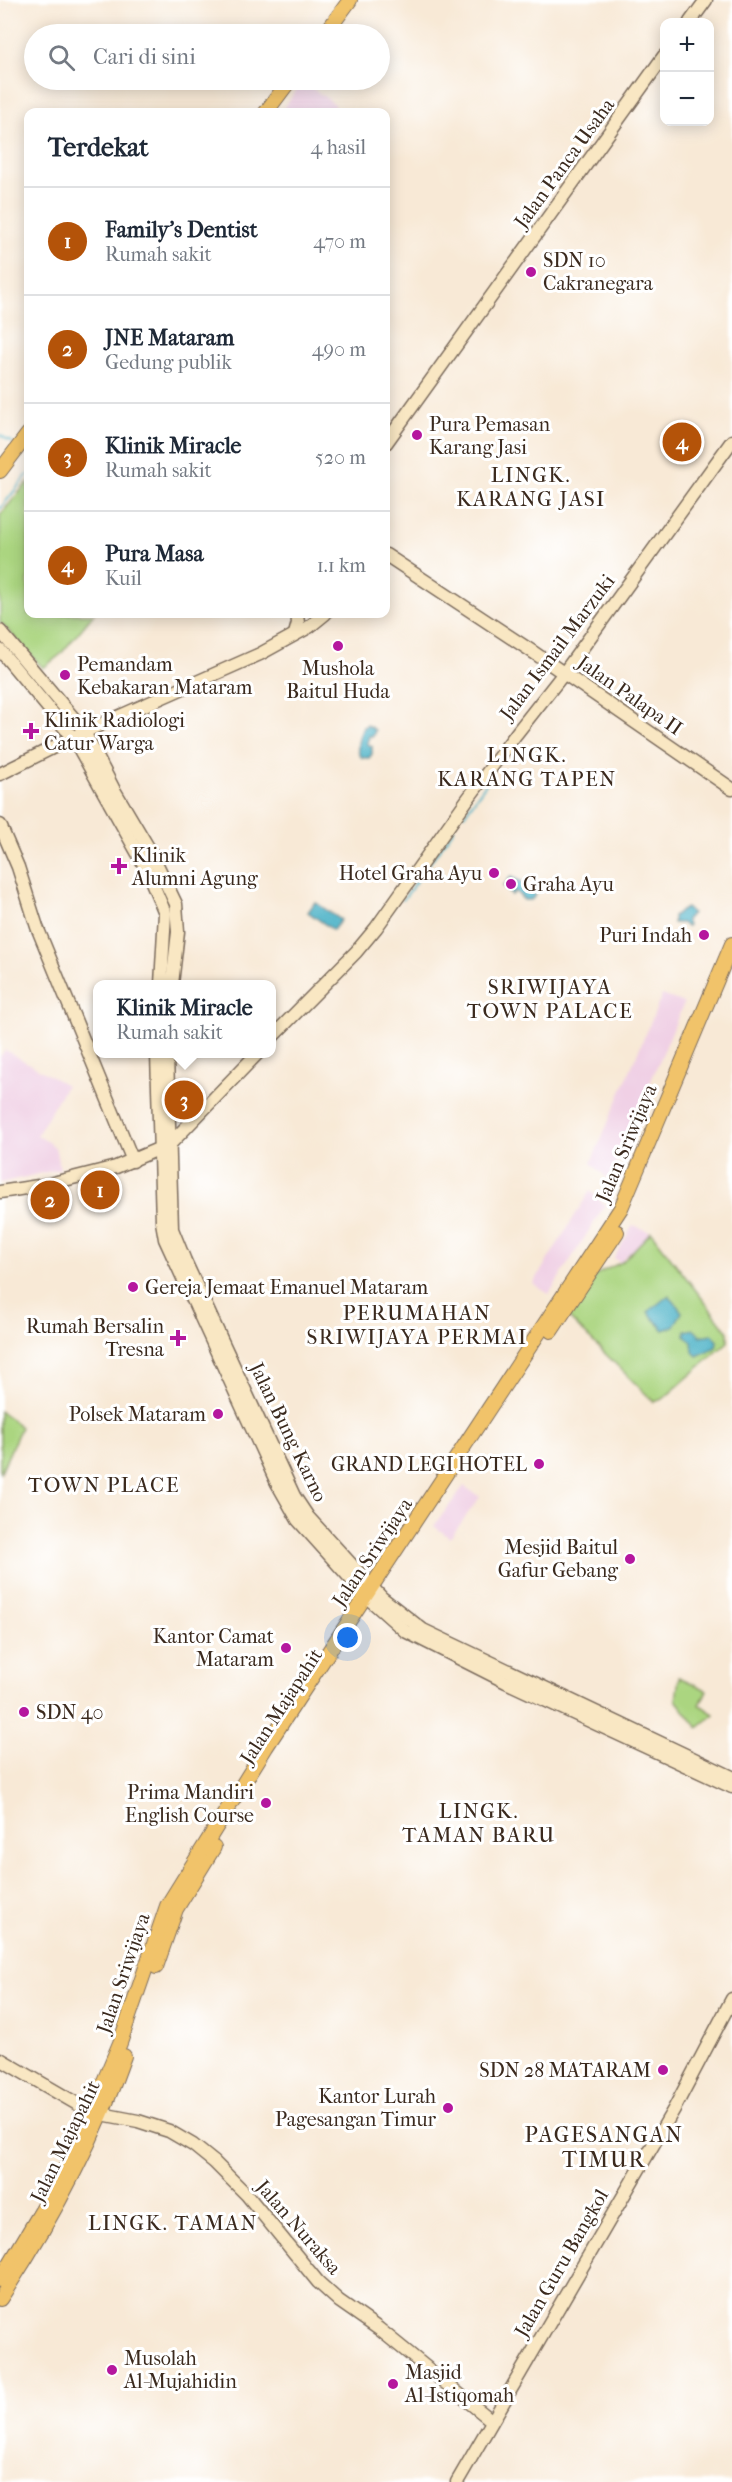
<!DOCTYPE html>
<html lang="id">
<meta charset="utf-8">
<style>
body{margin:0;font-family:"IM FELL French Canon",serif;background:#f6f6f7;color:#1f2937}
.controls{position:absolute;right:18px;top:18px;display:grid;overflow:hidden;border-radius:12px;box-shadow:0 3px 15px #0003}
.controls button{width:54px;height:54px;display:grid;place-items:center;padding:0;border:0;border-bottom:2px solid #e0e1e3;background:#fff;color:#1f2937;font:30px sans-serif}
.you{position:absolute;left:348px;top:1638px;width:21px;height:21px;margin:-15px;border:4px solid #fff;border-radius:50%;background:#1a73e8;box-shadow:0 0 0 9px #1a73e833}
.badge{display:grid;place-items:center;width:39px;height:39px;border-radius:50%;background:#b45309;color:#fff;font-size:20px;font-weight:700}
.pin{position:absolute;translate:-50% -50%;border:3px solid #fff;box-shadow:0 2px 6px #0006}
.popup{position:absolute;left:93px;top:980px;width:183px;height:78px;box-sizing:border-box;display:grid;place-content:center;border-radius:12px;background:#fff;filter:drop-shadow(0 2px 4px #0005);font-size:20px;white-space:nowrap;color:#747a83}
.popup b{font-size:22px;color:#1f2937}
.popup::after{content:'';position:absolute;left:50%;top:100%;margin-left:-12px;border:12px solid transparent;border-top-color:#fff}
.list{margin:0;padding:0;list-style:none}
h2{display:flex;justify-content:space-between;align-items:center;height:78px;margin:0;padding:0 24px;font-size:26px}
h2 small{font-size:20px;font-weight:400;color:#747a83}
.list li{display:grid;grid-template-columns:39px 1fr auto;gap:18px;align-items:center;box-sizing:border-box;height:108px;padding:0 24px;border-top:2px solid #e0e1e3}
.list b{display:block;font-size:22px;white-space:nowrap}
.list p{margin:0;font-size:20px;white-space:nowrap;color:#747a83}
.list em{font-size:20px;font-style:normal;color:#747a83}
.icon{flex:none;width:33px;height:33px;fill:none;stroke:currentColor;stroke-width:2;stroke-linecap:round;stroke-linejoin:round}
.map{position:relative;flex:none;width:732px;height:2482px;overflow:hidden}
.search{position:absolute;background:#fff;box-shadow:0 3px 15px #0003;left:24px;top:24px;width:366px;height:66px;display:flex;align-items:center;gap:15px;box-sizing:border-box;padding:0 21px;border-radius:33px;color:#747a83;font-size:22px}
.panel{position:absolute;background:#fff;box-shadow:0 3px 15px #0003;left:24px;top:108px;width:366px;height:510px;border-radius:12px}
.map>svg:first-child{display:block}
.built{fill:#f0d0e5}
.green{fill:#abd580;stroke:#73804f;stroke-width:1.5}
.water{fill:#48b1c6;stroke:#426e72;stroke-width:1.5}
.lines{fill:none;stroke-linecap:round;stroke-linejoin:round}
.stream{stroke:#48b1c6;stroke-width:2}
.secondary-casing{stroke:#7d6d5e;stroke-width:15}
.primary-casing{stroke:#7d6d5e;stroke-width:16}
.secondary{stroke:#f9e7c3;stroke-width:12}
.primary{stroke:#f1c36a;stroke-width:14}
.poi-dot{fill:#b5179e;stroke:#fff;stroke-width:2}
.labels{text-anchor:middle;stroke-width:6;stroke-linejoin:round;paint-order:stroke}
.street-label{font-size:20px;fill:#3b2a1e;stroke:#fff}
.poi-label{font-size:20px;fill:#3b2a1e;stroke:#fff;text-anchor:start}
.neighbourhood-label{font-size:21px;letter-spacing:1.5px;fill:#3b2a1e;stroke:#fff}
.quarter-label{font-size:22px;letter-spacing:1.5px;fill:#3b2a1e;stroke:#fff}
</style>
<div class="map">
<svg width="732" height="2482" viewBox="0 0 732 2482">
<rect width="100%" height="100%" fill="#fff"/>
<filter id="ink" filterUnits="userSpaceOnUse"><feTurbulence type="fractalNoise" baseFrequency=".0167" numOctaves="2"/><feDisplacementMap in="SourceGraphic" scale="12" xChannelSelector="R" yChannelSelector="G"/><feConvolveMatrix kernelMatrix="1 2 1 2 8 2 1 2 1" color-interpolation-filters="sRGB"/></filter>
<filter id="wash" filterUnits="userSpaceOnUse"><feTurbulence type="fractalNoise" baseFrequency=".008" numOctaves="4" result="noise"/><feDisplacementMap in="SourceGraphic" scale="24" xChannelSelector="R" yChannelSelector="G"/><feGaussianBlur stdDeviation="1.35" result="paint"/><feColorMatrix in="noise" values="0 0 0 0 0 0 0 0 0 0 0 0 0 0 0 0 0 1.4 0 .05"/><feComposite in="paint" operator="in"/></filter>
<g filter="url(#wash)">
<rect width="100%" height="100%" fill="#f8e9d6"/>
<g class="built">
<polygon points="305,83 336,105 331,112 281,112 301,84"/>
<polygon points="662,995 684,1003 609,1180 591,1163"/>
<polygon points="5,1050 66,1085 37,1135 55,1147 60,1169 0,1183 0,1057"/>
<polygon points="590,1191 605,1205 549,1294 533,1284"/>
<polygon points="633,1225 651,1232 620,1262 614,1258"/>
<polygon points="464,1486 480,1497 450,1538 434,1526"/>
</g>
<g class="green">
<polygon points="28,482 28,614 94,614 60,655 43,668 0,622 0,515"/>
<polygon points="651,1232 728,1332 728,1342 663,1399 654,1402 567,1316 586,1292 595,1275 622,1262"/>
<polygon points="0,1411 21,1427 0,1474"/>
<polygon points="679,1677 707,1690 700,1705 714,1714 698,1728 676,1700"/>
</g>
<g class="water">
<path d="M367 725 375 730 373 736H369L367 744 372 746V754L369 758H362C354 749 359 738 363 727Z"/>
<polygon points="511,877 522,882 536,895 531,900 524,900 515,891 512,895 503,886"/>
<polygon points="315,902 341,920 333,930 308,912"/>
<polygon points="686,908 692,913 686,920 688,925 686,927 682,923 673,923 673,916"/>
<polygon points="669,1295 682,1312 674,1326 664,1330 648,1312"/>
<polygon points="693,1329 701,1336 712,1334 717,1341 716,1347 697,1356 693,1352 692,1342 685,1336 685,1331"/>
</g>
<g class="lines">
<g class="stream">
<polyline points="0,435 13,443"/>
<polyline points="0,509 28,474"/>
<polyline points="464,815 488,781"/>
<polyline points="403,900 454,829"/>
</g>
</g>
</g>
<g filter="url(#ink)">
<g class="lines">
<g class="secondary-casing">
<g id="secondary">
<polyline points="690,22 706,0"/>
<polyline points="386,443 664,56"/>
<polyline points="386,555 533,652 732,789"/>
<polyline points="0,631 82,728 113,788 152,854 176,904 178,932 172,984"/>
<polyline points="295,634 298,623 297,614"/>
<polyline points="0,650 74,739 146,868 165,913 161,984"/>
<polyline points="0,774 84,732 260,654 309,627 325,614"/>
<polyline points="0,825 18,867 37,927 133,1161"/>
<polyline points="271,1038 356,952 376,928 467,800 516,734 564,673 732,441"/>
<polyline points="157,1054 162,1222 165,1239 277,1483 298,1520 369,1599 405,1631 506,1682 732,1787"/>
<polyline points="167,1054 172,1229 185,1261 294,1496 308,1517 382,1598 423,1630 732,1777"/>
<polyline points="0,1192 45,1185 116,1167 170,1144 257,1054"/>
<polyline points="0,2059 91,2112 138,2121 169,2131 193,2145 214,2162 247,2195 318,2282 339,2301 379,2329 491,2420"/>
<polyline points="457,2482 674,2109 732,1999"/>
</g>
</g>
<g class="primary-casing">
<g id="primary">
<polyline points="325,34 350,0"/>
<polyline points="266,112 290,80"/>
<polyline points="0,471 28,434"/>
<polyline points="551,1331 617,1232"/>
<polyline points="156,1967 176,1909 214,1847"/>
<polyline points="0,2280 59,2182 91,2112 120,2043 167,1906 266,1747 621,1208 732,944"/>
<path d="M0 2299C50 2223 94 2142 124 2056"/>
</g>
</g>
<use href="#secondary" class="secondary"/>
<use href="#primary" class="primary"/>
</g>
</g>
<g class="poi-dot">
<circle cx="531" cy="272" r="6"/>
<circle cx="417" cy="435" r="6"/>
<circle cx="338" cy="646" r="6"/>
<circle cx="65" cy="675" r="6"/>
<path d="M28 722h6v6h6v6h-6v6h-6v-6h-6v-6h6z"/>
<path d="M116 857h6v6h6v6h-6v6h-6v-6h-6v-6h6z"/>
<circle cx="494" cy="873" r="6"/>
<circle cx="511" cy="884" r="6"/>
<circle cx="704" cy="935" r="6"/>
<circle cx="133" cy="1287" r="6"/>
<path d="M175 1329h6v6h6v6h-6v6h-6v-6h-6v-6h6z"/>
<circle cx="218" cy="1414" r="6"/>
<circle cx="539" cy="1464" r="6"/>
<circle cx="630" cy="1559" r="6"/>
<circle cx="286" cy="1648" r="6"/>
<circle cx="24" cy="1712" r="6"/>
<circle cx="266" cy="1803" r="6"/>
<circle cx="663" cy="2070" r="6"/>
<circle cx="448" cy="2108" r="6"/>
<circle cx="112" cy="2370" r="6"/>
<circle cx="393" cy="2384" r="6"/>
</g>
<g class="labels">
<g class="street-label">
<text transform="translate(564 163) rotate(-54)" y="7">Jalan Panca Usaha</text>
<text transform="translate(557 647) rotate(-53)" y="7">Jalan Ismail Marzuki</text>
<text transform="translate(630 695) rotate(35)" y="7">Jalan Palapa II</text>
<text transform="translate(626 1143) rotate(-67)" y="7">Jalan Sriwijaya</text>
<text transform="translate(289 1432) rotate(64)" y="7">Jalan Bung Karno</text>
<text transform="translate(372 1552) rotate(-56)" y="7">Jalan Sriwijaya</text>
<text transform="translate(281 1706) rotate(-57)" y="7">Jalan Majapahit</text>
<text transform="translate(123 1973) rotate(-71)" y="7">Jalan Sriwijaya</text>
<text transform="translate(65 2141) rotate(-64)" y="7">Jalan Majapahit</text>
<text transform="translate(299 2227) rotate(49)" y="7">Jalan Nuraksa</text>
<text transform="translate(561 2263) rotate(-60)" y="7">Jalan Guru Bangkol</text>
</g>
<g class="poi-label">
<text x="543" y="267">SDN 10<tspan x="543" dy="23">Cakranegara</tspan></text>
<text x="429" y="431">Pura Pemasan<tspan x="429" dy="23">Karang Jasi</tspan></text>
<text x="77" y="671">Pemandam<tspan x="77" dy="23">Kebakaran Mataram</tspan></text>
<text x="338" y="675" text-anchor="middle">Mushola<tspan x="338" dy="23">Baitul Huda</tspan></text>
<text x="44" y="727">Klinik Radiologi<tspan x="44" dy="23">Catur Warga</tspan></text>
<text x="132" y="862">Klinik<tspan x="132" dy="23">Alumni Agung</tspan></text>
<text x="482" y="880" text-anchor="end">Hotel Graha Ayu</text>
<text x="523" y="891">Graha Ayu</text>
<text x="692" y="942" text-anchor="end">Puri Indah</text>
<text x="145" y="1294">Gereja Jemaat Emanuel Mataram</text>
<text x="164" y="1333" text-anchor="end">Rumah Bersalin<tspan x="164" dy="23">Tresna</tspan></text>
<text x="206" y="1421" text-anchor="end">Polsek Mataram</text>
<text x="527" y="1471" text-anchor="end">GRAND LEGI HOTEL</text>
<text x="618" y="1554" text-anchor="end">Mesjid Baitul<tspan x="618" dy="23">Gafur Gebang</tspan></text>
<text x="274" y="1643" text-anchor="end">Kantor Camat<tspan x="274" dy="23">Mataram</tspan></text>
<text x="36" y="1719">SDN 40</text>
<text x="254" y="1799" text-anchor="end">Prima Mandiri<tspan x="254" dy="23">English Course</tspan></text>
<text x="651" y="2077" text-anchor="end">SDN 28 MATARAM</text>
<text x="436" y="2103" text-anchor="end">Kantor Lurah<tspan x="436" dy="23">Pagesangan Timur</tspan></text>
<text x="124" y="2365">Musolah<tspan x="124" dy="23">Al-Mujahidin</tspan></text>
<text x="405" y="2379">Masjid<tspan x="405" dy="23">Al-Istiqomah</tspan></text>
</g>
<g class="neighbourhood-label">
<text x="531" y="482">LINGK.<tspan x="531" dy="24">KARANG JASI</tspan></text>
<text x="527" y="762">LINGK.<tspan x="527" dy="24">KARANG TAPEN</tspan></text>
<text x="550" y="994">SRIWIJAYA<tspan x="550" dy="24">TOWN PALACE</tspan></text>
<text x="417" y="1320">PERUMAHAN<tspan x="417" dy="24">SRIWIJAYA PERMAI</tspan></text>
<text x="104" y="1492">TOWN PLACE</text>
<text x="479" y="1818">LINGK.<tspan x="479" dy="24">TAMAN BARU</tspan></text>
<text x="173" y="2230">LINGK. TAMAN</text>
</g>
<g class="quarter-label">
<text x="604" y="2142">PAGESANGAN<tspan x="604" dy="25">TIMUR</tspan></text>
</g>
</g>
</svg>
<div class="controls">
<button>+</button>
<button>−</button>
</div>
<div class="you"></div>
<div class="pin badge" style="left:100px;top:1190px">1</div>
<div class="pin badge" style="left:50px;top:1200px">2</div>
<div class="pin badge" style="left:184px;top:1100px">3</div>
<div class="popup"><b>Klinik Miracle</b>Rumah sakit</div>
<div class="pin badge" style="left:682px;top:442px">4</div>
<div class="search"><svg class="icon" aria-label="search" viewBox="0 0 24 24"><circle cx="10" cy="10" r="6"/><path d="M15 15l6 6"/></svg>Cari di sini</div>
<section class="panel">
<h2>Terdekat<small>4 hasil</small></h2>
<ul class="list">
<li><span class="badge">1</span><div><b>Family's Dentist</b><p>Rumah sakit</p></div><em>470 m</em></li>
<li><span class="badge">2</span><div><b>JNE Mataram</b><p>Gedung publik</p></div><em>490 m</em></li>
<li><span class="badge">3</span><div><b>Klinik Miracle</b><p>Rumah sakit</p></div><em>520 m</em></li>
<li><span class="badge">4</span><div><b>Pura Masa</b><p>Kuil</p></div><em>1.1 km</em></li>
</ul>
</section>
</div>
